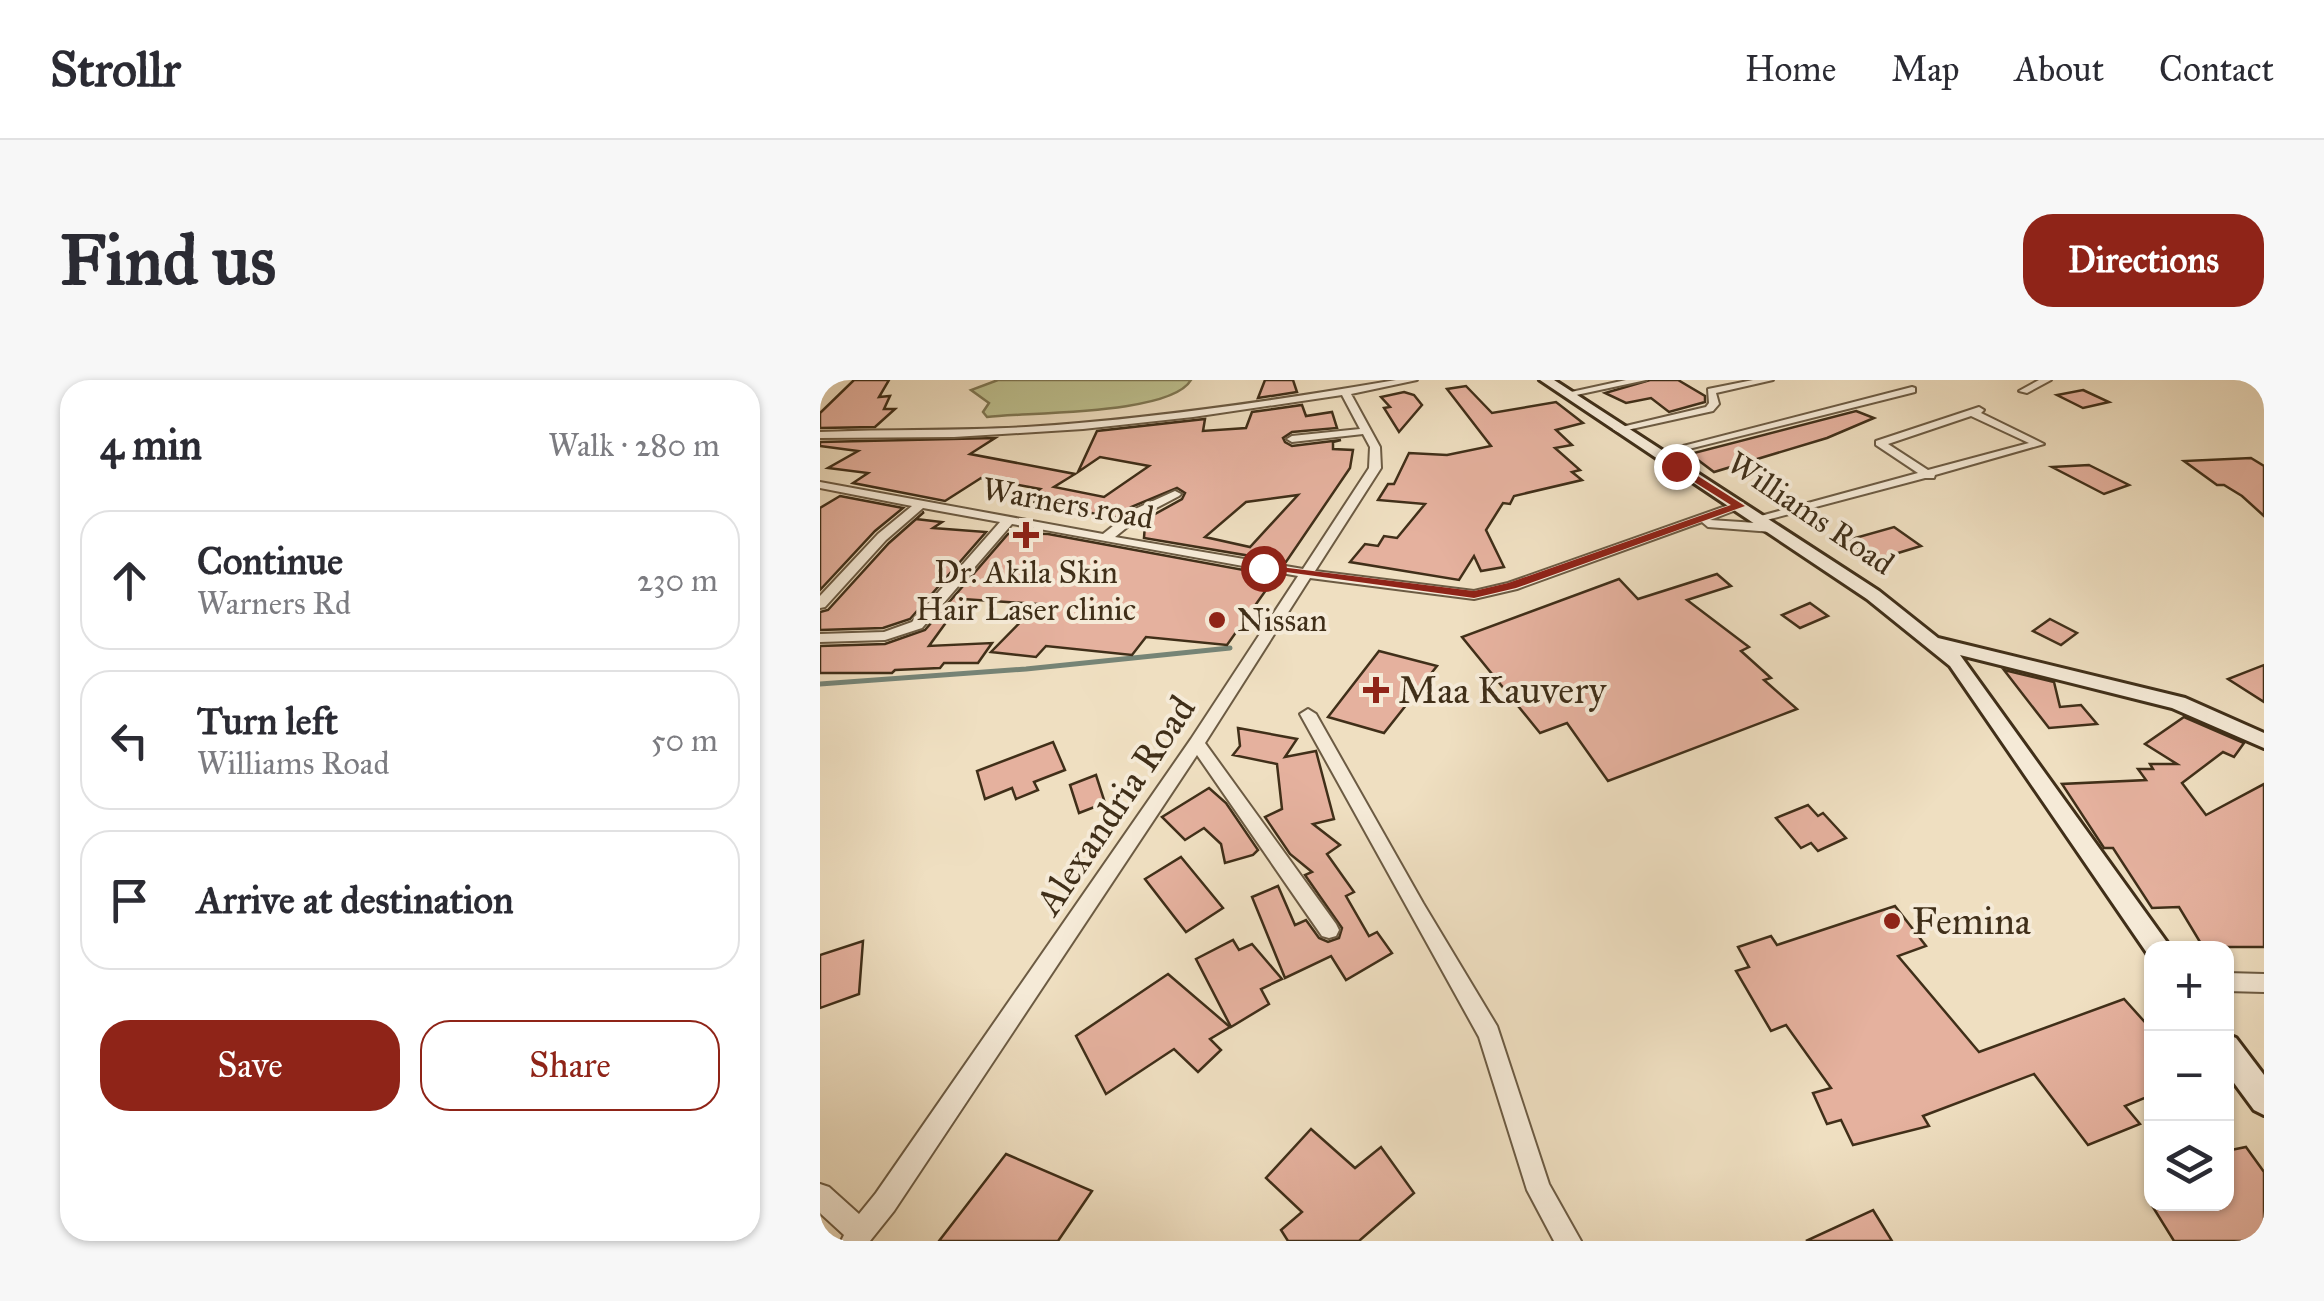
<!DOCTYPE html>
<meta charset="utf-8">
<style>
body{margin:0;font-family:"IM FELL Great Primer",serif;background:#f7f7f7;color:#2b2b33}
.controls{position:absolute;right:30px;bottom:30px;display:grid;overflow:hidden;border-radius:20px;box-shadow:0 2px 8px #0004}
.controls button{width:90px;height:90px;display:grid;place-items:center;padding:0;border:0;border-bottom:2px solid #e1e1e2;background:#fff;color:#2b2b33;font:50px sans-serif}
.stop{position:absolute;width:30px;height:30px;margin:-22px;border:8px solid #8f2418;border-radius:50%;background:#fff}
.stop.end{background:#8f2418;border-color:#fff;box-shadow:0 2px 10px #0008}
.list{margin:0;padding:0;list-style:none}
h2{display:flex;justify-content:space-between;align-items:center;height:130px;margin:0;padding:0 40px;font-size:42px}
h2 small{font-size:32px;font-weight:400;color:#7c7c81}
.list li{display:grid;grid-template-columns:65px 1fr auto;gap:30px;align-items:center;box-sizing:border-box;height:140px;margin:0 20px 20px;padding:0 20px;border:2px solid #e1e1e2;border-radius:30px}
.list b{display:block;font-size:38px;white-space:nowrap}
.list p{margin:0;font-size:32px;white-space:nowrap;color:#7c7c81}
.list em{font-size:32px;font-style:normal;color:#7c7c81}
.actions{display:flex;gap:20px;padding:30px 40px}
.actions a{flex:1;padding:22px 0;border:2px solid #8f2418;border-radius:30px;text-align:center;font-size:35px;color:#8f2418}
.actions .main{background:#8f2418;color:#fff}
.icon{flex:none;width:55px;height:55px;fill:none;stroke:currentColor;stroke-width:2;stroke-linecap:round;stroke-linejoin:round}
.map{position:relative;flex:none;width:1444px;height:861px;overflow:hidden;border-radius:30px}
header{display:flex;align-items:center;gap:60px;box-sizing:border-box;height:140px;padding:0 50px;background:#fff;border-bottom:2px solid #e1e1e2}
header strong{font-size:48px}
nav{display:flex;gap:55px;margin-inline-start:auto;font-size:35px}
.intro{display:flex;align-items:center;justify-content:space-between;box-sizing:border-box;height:240px;padding:0 60px}
h1{margin:0;font-size:70px}
.button{padding:25px 45px;border-radius:30px;background:#8f2418;color:#fff;font-size:35px;font-weight:700}
main{display:flex;gap:60px;padding:0 60px}
aside{flex:1;background:#fff;border-radius:30px;box-shadow:0 2px 8px #0004}
.map>svg:first-child{display:block}
.green{fill:#bec190;stroke:#7f7854;stroke-width:2.5}
.lines{fill:none;stroke-linecap:round;stroke-linejoin:round}
.stream{stroke:#768476;stroke-width:5}
.building{fill:#e5b19e;stroke:#402f19;stroke-width:2.5;fill-rule:evenodd}
.street-casing{stroke:#6c5b43;stroke-width:4}
.secondary-casing{stroke:#402f19;stroke-width:6}
.street{fill:#f5ead7;fill-rule:evenodd}
.secondary{fill:#f5ead7;fill-rule:evenodd}
.route{fill:#8f2418}
.poi-dot{fill:#8f2418;stroke:#f5ead7;stroke-width:4}
.labels{text-anchor:middle;stroke-width:8;stroke-linejoin:round;paint-order:stroke}
.far-street-label{font-size:32px;fill:#402f19;stroke:#f5ead7}
.far-poi-label{font-size:32px;fill:#402f19;stroke:#f5ead7}
.poi-label{font-size:38px;fill:#402f19;stroke:#f5ead7;text-anchor:start}
.street-label{font-size:38px;fill:#402f19;stroke:#f5ead7}
</style>
<header>
<strong>Strollr</strong>
<nav><a>Home</a><a>Map</a><a>About</a><a>Contact</a></nav>
</header>
<div class="intro"><h1>Find us</h1><a class="button">Directions</a></div>
<main>
<aside>
<h2>4 min<small>Walk · 280 m</small></h2>
<ul class="list">
<li><svg class="icon" aria-label="ahead" viewBox="0 0 24 24"><path d="M12 20V5M6 11l6-6 6 6"/></svg><div><b>Continue</b><p>Warners Rd</p></div><em>230 m</em></li>
<li><svg class="icon" aria-label="left" viewBox="0 0 24 24"><path d="M17 20v-9H6M10 6l-5 5 5 5"/></svg><div><b>Turn left</b><p>Williams Road</p></div><em>50 m</em></li>
<li><svg class="icon" aria-label="arrive" viewBox="0 0 24 24"><path d="M6 21V4h12l-3 4 3 4H6"/></svg><div><b>Arrive at destination</b></div></li>
</ul>
<div class="actions"><a class="main">Save</a><a>Share</a></div>
</aside>
<div class="map">
<svg width="1444" height="861" viewBox="0 0 1444 861">
<rect width="100%" height="100%" fill="#efdfc1"/>
<filter id="stains"><feTurbulence type="fractalNoise" baseFrequency=".002" numOctaves="4"/><feColorMatrix values="0 0 0 0 .2 0 0 0 0 .09 0 0 0 0 .02 0 0 0 .5 -.17"/></filter>
<radialGradient id="worn" r=".72"><stop offset=".6" stop-color="#630" stop-opacity="0"/><stop offset="1" stop-color="#630" stop-opacity=".3"/></radialGradient>
<path class="green" d="M178 0H371C351 35 209 32 167 37L163 32 169 23 151 10Z"/>
<g class="lines">
<polyline class="stream" points="0,304 206,289 410,268"/>
</g>
<g class="building">
<polygon points="34,0 69,0 59,17 70,16 64,29 75,29 55,47 0,48 0,33"/>
<polygon points="445,0 473,0 477,12 438,18"/>
<polygon points="830,0 858,0 885,16 885,22 849,32 831,18 806,23 785,13"/>
<polygon points="646,6 672,33 736,22 763,43 736,50 752,65 735,68 760,90 752,92 762,100 694,116 690,124 683,123 666,150 684,187 661,191 654,176 639,200 530,182 545,164 558,166 564,156 577,158 605,124 558,120 568,104 574,104 589,73 627,75 671,66 627,9"/>
<polygon points="1263,10 1289,22 1263,28 1237,15"/>
<polygon points="584,12 594,15 602,25 579,52 564,28 570,27 561,17"/>
<path d="M482 25 486 36 512 32 517 48 472 52 463 58 465 62 472 66 521 60 513 62V69L533 70 530 88 466 182 324 158 325 144 319 143 362 119 365 113 357 108 311 127 297 138 205 120 220 109 161 98 125 121 33 103 48 93 8 88 38 71 0 66V62L175 58 150 74 255 94 234 107 284 117 329 86 280 77 258 92 277 51 385 39 383 51 426 48 432 32ZM478 115 430 167 385 157 426 122Z"/>
<polygon points="1036,31 1054,38 1007,58 894,92 870,74"/>
<polygon points="1431,78 1444,86 1444,136 1422,116 1404,105 1397,105 1364,81"/>
<polygon points="1269,85 1309,105 1284,114 1232,87"/>
<polygon points="20,116 83,128 55,151 0,210 0,128"/>
<polygon points="104,132 96,139 122,142 113,148 166,152 90,239 63,248 0,250 0,232 8,230 69,163"/>
<polygon points="1074,147 1101,166 1055,180 1028,160"/>
<polygon points="196,153 228,154 456,196 407,265 326,257 312,275 226,266 216,277 171,272 218,224 143,219 109,266 172,263 158,283 124,283 120,288 75,290 72,293 0,293 0,266 65,264 105,250 188,154"/>
<polygon points="897,194 911,206 867,220 929,267 921,271 951,298 944,300 977,329 788,401 747,343 720,353 642,257 799,199 818,219"/>
<polygon points="990,223 1008,236 980,248 962,235"/>
<polygon points="1230,239 1257,253 1241,265 1213,251"/>
<polygon points="559,271 617,286 564,353 508,337"/>
<polygon points="1444,285 1444,322 1408,299"/>
<polygon points="1184,290 1234,302 1240,327 1261,325 1277,344 1229,348"/>
<polygon points="1364,337 1424,363 1414,377 1403,372 1362,403 1386,435 1444,404 1444,567 1383,567 1359,527 1332,528 1293,468 1284,468 1242,404 1326,400 1318,389 1333,389 1330,384 1357,384 1325,364"/>
<polygon points="418,348 477,359 465,377 496,371 514,439 493,444 520,465 507,474 534,512 526,516 549,556 557,552 572,573 526,600 511,576 465,598 432,517 458,506 475,545 486,540 499,558 508,562 519,558 522,548 485,495 492,492 470,474 445,437 462,429 457,384 413,375 420,366"/>
<polygon points="233,362 245,390 214,402 218,410 196,419 192,408 165,419 157,391"/>
<polygon points="276,395 285,423 259,433 250,405"/>
<polygon points="389,408 406,423 438,470 433,475 405,483 401,464 384,448 365,460 342,437"/>
<polygon points="988,425 998,436 1003,433 1026,458 998,471 991,463 981,468 956,438"/>
<polygon points="361,477 403,528 366,552 325,499"/>
<polygon points="1075,526 1106,566 1078,576 1159,672 1304,619 1332,650 1332,715 1305,726 1320,744 1268,765 1214,694 1103,736 1109,746 1033,765 1021,740 1007,744 993,713 1011,708 966,645 951,651 916,591 929,587 918,567 951,556 957,565"/>
<polygon points="413,560 419,570 432,564 462,599 441,609 449,624 411,647 376,579"/>
<polygon points="43,561 39,614 0,628 0,575"/>
<polygon points="348,594 410,647 390,659 401,670 378,692 354,669 286,714 256,656"/>
<polygon points="491,749 535,788 561,767 594,813 539,861 468,861 461,850 482,832 446,798"/>
<polygon points="1426,767 1444,792 1444,861 1354,861 1331,824 1406,824 1406,771"/>
<polygon points="186,774 272,811 238,861 119,861"/>
<polygon points="1053,830 1072,861 986,861"/>
</g>
<g class="lines">
<g class="street-casing">
<g id="street">
<path d="M576 0H597L531 14 560 67 561 88 495 191 654 211 688 203 920 121 924 123V127L890 140 952 144 958 148 952 152 888 147 882 142 697 209 654 219 490 198 385 363 516 544 519 550 516 556 509 558 502 556 377 375 74 831 50 861H21L24 855 0 833V804L9 807 39 834 56 813 371 359 478 196 192 144 102 248 65 260 0 262V254L64 252 92 242 180 142 103 128 66 160 5 227 0 228V216L58 154 92 126 0 108V102L283 154 313 130 355 111 361 114 359 116 321 136 295 157 483 189 549 88 550 67 543 54 472 62 467 59 472 56 540 49 522 15 373 37 263 49 134 57 0 58V52C69 49 137 51 206 47 330 39 453 21 576 0Z"/>
<polygon points="806,0 826,0 747,17 742,14"/>
<polygon points="933,0 953,0 896,13 899,24 893,31 798,52 793,49 886,27 889,23 888,9"/>
<polygon points="1219,0 1231,0 1207,13 1199,11"/>
<polygon points="1092,7 1095,8 1095,12 837,77 832,74"/>
<path d="M1159 27 1164 30 1161 33 1224 64 1115 95 1114 98H1105L939 142 933 138 1098 93 1056 65V61ZM1151 36 1209 63 1108 90 1068 64Z"/>
<polygon points="488,329 496,334 603,523 677,646 729,804 761,861 734,861 707,810 659,657 480,334"/>
<polygon points="1406,593 1444,594 1444,612 1406,611"/>
</g>
</g>
<g class="secondary-casing">
<g id="secondary">
<polygon points="720,0 734,0 1059,211 1118,258 1365,318 1444,353 1444,368 1352,328 1140,275 1351,568 1332,568 1329,576 1130,286 1047,219"/>
<polygon points="1406,654 1416,658 1444,695 1444,735 1434,730 1406,692"/>
</g>
</g>
<use href="#street" class="street"/>
<use href="#secondary" class="secondary"/>
</g>
<polygon class="route" points="852,84 859,84 925,126 696,208 654,218 437,188 443,185 654,211 688,203 911,125 852,88"/>
<g class="poi-dot">
<path d="M201 140h10v10h10v10h-10v10h-10v-10h-10v-10h10z"/>
<circle cx="397" cy="240" r="10"/>
<path d="M551 295h10v10h10v10h-10v10h-10v-10h-10v-10h10z"/>
<circle cx="1072" cy="541" r="10"/>
</g>
<g class="labels">
<g class="far-street-label">
<text transform="translate(248 123) rotate(10)" y="11">Warners road</text>
<text transform="translate(991 133) rotate(34)" y="11">Williams Road</text>
</g>
<g class="far-poi-label">
<text x="206" y="203">Dr. Akila Skin<tspan x="206" dy="37">Hair Laser clinic</tspan></text>
<text x="417" y="251" text-anchor="start">Nissan</text>
</g>
<g class="poi-label">
<text x="578" y="323">Maa Kauvery</text>
<text x="1092" y="554">Femina</text>
</g>
<g class="street-label">
<text transform="translate(295 425) rotate(-56)" y="13">Alexandria Road</text>
</g>
</g>
<rect width="100%" height="100%" filter="url(#stains)"/>
<rect width="100%" height="100%" fill="url(#worn)"/>
</svg>
<div class="controls">
<button>+</button>
<button>−</button>
<button><svg class="icon" aria-label="layers" viewBox="0 0 24 24"><path d="M12 4l9 5-9 5-9-5zM3 14l9 5 9-5"/></svg></button>
</div>
<div class="stop" style="left:443px;top:188px"></div>
<div class="stop end" style="left:856px;top:86px"></div>
</div>
</main>
